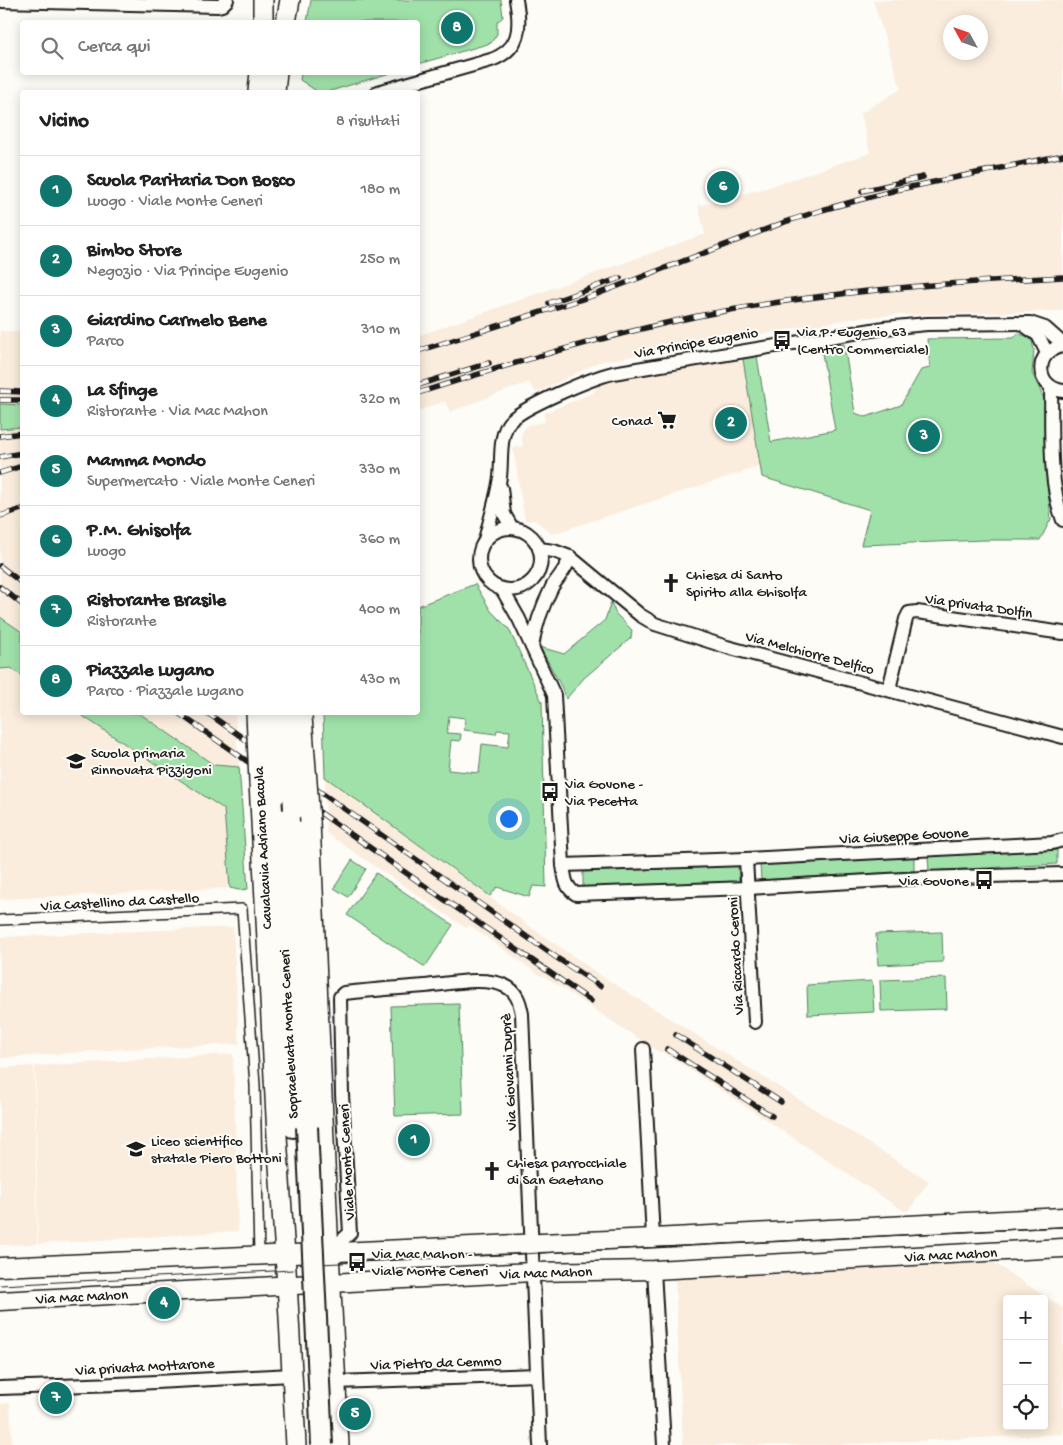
<!DOCTYPE html>
<html lang="it">
<meta charset="utf-8">
<style>
body{margin:0;font-family:"Gochi Hand",sans-serif;background:#f6f6f6;color:#222}
.controls{position:absolute;right:15px;bottom:15px;display:grid;overflow:hidden;border-radius:5px;box-shadow:0 2px 12px #0003}
.controls button{width:45px;height:45px;display:grid;place-items:center;padding:0;border:0;border-bottom:1px solid #e0e0e0;background:#fff;color:#222;font:25px sans-serif}
.compass{position:absolute;left:943px;top:15px;width:45px;height:45px;border-radius:50%;background:#fff;box-shadow:0 2px 12px #0003;rotate:310deg}
.you{position:absolute;left:508px;top:818px;width:18px;height:18px;margin:-12px;border:4px solid #fff;border-radius:50%;background:#1a73e8;box-shadow:0 0 0 8px #1a73e833}
.badge{display:grid;place-items:center;width:32px;height:32px;border-radius:50%;background:#0f766e;color:#fff;font-size:16px;font-weight:700}
.pin{position:absolute;translate:-50% -50%;border:2px solid #fff;box-shadow:0 1px 5px #0006}
.list{margin:0;padding:0;list-style:none}
h2{display:flex;justify-content:space-between;align-items:center;height:65px;margin:0;padding:0 20px;font-size:21px}
h2 small{font-size:16px;font-weight:400;color:#767676}
.list li{display:grid;grid-template-columns:32px 1fr auto;gap:15px;align-items:center;box-sizing:border-box;height:70px;padding:0 20px;border-top:1px solid #e0e0e0}
.list b{display:block;font-size:19px;white-space:nowrap}
.list p{margin:0;font-size:16px;white-space:nowrap;color:#767676}
.list em{font-size:16px;font-style:normal;color:#767676}
.icon{flex:none;width:28px;height:28px;fill:none;stroke:currentColor;stroke-width:2;stroke-linecap:round;stroke-linejoin:round}
.map{position:relative;flex:none;width:1063px;height:1445px;overflow:hidden}
.search{position:absolute;background:#fff;box-shadow:0 2px 12px #0003;left:20px;top:20px;width:400px;height:55px;display:flex;align-items:center;gap:12px;box-sizing:border-box;padding:0 18px;border-radius:5px;color:#767676;font-size:19px}
.panel{position:absolute;background:#fff;box-shadow:0 2px 12px #0003;left:20px;top:90px;width:400px;height:625px;border-radius:5px}
.map>svg:first-child{display:block}
.built{fill:#faeddd;fill-rule:evenodd}
.green{fill:#a0e1aa;stroke:#5e7e63;fill-rule:evenodd}
.lines{fill:none;stroke-linecap:round;stroke-linejoin:round}
.pedestrian-casing{stroke:#1c1c1c;stroke-width:12}
.minor-casing{stroke:#1c1c1c;stroke-width:16}
.secondary-casing{stroke:#1c1c1c;stroke-width:21}
.primary-casing{stroke:#1c1c1c;stroke-width:22}
.trunk-casing{stroke:#1c1c1c;stroke-width:24}
.pedestrian{stroke:#fdfcf7;stroke-width:9}
.minor{stroke:#fdfcf7;stroke-width:12}
.secondary{stroke:#fdfcf7;stroke-width:18}
.primary{stroke:#fdfcf7;stroke-width:19}
.trunk{stroke:#fdfcf7;stroke-width:20}
.tram{stroke:#1c1c1c;stroke-width:1}
.rail-casing{stroke:#1c1c1c;stroke-width:5.5}
.rail{stroke:#fdfcf7;stroke-width:4;stroke-dasharray:11;stroke-linecap:butt}
.primary-bridge-casing{stroke:#1c1c1c;stroke-width:22;stroke-linecap:butt}
.trunk-bridge-casing{stroke:#1c1c1c;stroke-width:24;stroke-linecap:butt}
.primary-bridge{stroke:#fdfcf7;stroke-width:19}
.trunk-bridge{stroke:#fdfcf7;stroke-width:20}
.labels{text-anchor:middle;stroke-width:4;stroke-linejoin:round;paint-order:stroke}
.poi-label{font-size:15px;fill:#1c1c1c;stroke:#fdfcf7;text-anchor:start}
.street-label{font-size:15px;fill:#1c1c1c;stroke:#fdfcf7}
</style>
<div class="map">
<svg width="1063" height="1445" viewBox="0 0 1063 1445">
<rect width="100%" height="100%" fill="#fdfcf7"/>
<filter id="ink" filterUnits="userSpaceOnUse"><feTurbulence type="fractalNoise" baseFrequency=".02" numOctaves="2"/><feDisplacementMap in="SourceGraphic" scale="10" xChannelSelector="R" yChannelSelector="G"/><feConvolveMatrix kernelMatrix="1 2 1 2 8 2 1 2 1" color-interpolation-filters="sRGB"/></filter>
<g filter="url(#ink)">
<g class="built">
<path d="M873 0H1063V311L896 315 855 318 599 362 536 393 529 382 450 412 445 401 418 411V336L705 234 698 206 766 188 870 153 861 113 901 89ZM950 22H980V52H950Z"/>
<polygon points="0,331 22,332 22,405 0,404"/>
<polygon points="743,359 761,466 552,534 535,520 525,521 513,448 523,446 521,434 525,428 528,425 545,422 544,413 593,393 600,382"/>
<polygon points="22,427 22,546 20,546 22,548 22,632 0,617 0,429"/>
<polygon points="11,668 22,676 22,712 78,713 224,809 230,888 0,899 0,669"/>
<polygon points="139,713 233,713 235,715 239,767 214,765"/>
<polygon points="325,777 539,933 605,978 929,1181 909,1210 904,1211 665,1053 659,1052 542,975 541,976 469,925 466,928 326,833"/>
<polygon points="233,927 239,1044 124,1049 0,1058 0,937"/>
<polygon points="233,1054 238,1231 38,1244 35,1066"/>
<polygon points="34,1066 37,1244 0,1245 0,1068"/>
<path d="M994 1263 1063 1308V1434L831 1445H683L675 1278 901 1266ZM1007 1299H1044V1426H1007Z"/>
<polygon points="10,1403 12,1445 0,1445 0,1404"/>
</g>
<g class="green">
<polygon points="311,0 501,0 503,17 497,22 497,34 491,43 418,64 418,22 307,22"/>
<polygon points="301,73 301,72 390,73 327,92 318,92 300,80"/>
<polygon points="1018,333 1028,337 1032,341 1034,350 1032,373 1045,401 1046,474 1051,519 1040,540 985,540 861,545 870,510 762,477 743,359 757,356 771,442 835,430 821,347 844,344 855,413 866,417 901,405 921,370 930,368 927,339 1014,338"/>
<polygon points="0,404 22,405 22,427 0,429"/>
<path d="M475 584 491 611 509 629 542 702 546 887 533 886 529 897 497 887 490 896 325 777 323 713 418 712V606ZM449 716 465 718 464 730 496 734 497 730 510 731 508 747 482 744 479 773 448 770 451 740 460 741 461 734 447 733Z"/>
<polygon points="611,602 616,614 632,630 631,638 584,678 566,699 561,686 540,647 564,654 605,620"/>
<polygon points="0,617 22,632 22,676 11,668 0,669"/>
<polygon points="78,713 139,713 214,765 239,767 248,889 239,890 230,888 224,809"/>
<polygon points="1057,850 1057,864 929,871 928,856"/>
<polygon points="914,855 914,871 761,880 760,864"/>
<polygon points="352,860 366,869 348,897 334,888"/>
<polygon points="738,866 739,882 583,887 583,872"/>
<polygon points="376,873 453,925 425,967 347,915"/>
<polygon points="942,932 943,962 878,965 876,934"/>
<polygon points="946,978 947,1009 881,1011 880,980"/>
<polygon points="872,981 874,1012 808,1015 807,985"/>
<polygon points="459,1004 463,1114 395,1116 391,1006"/>
</g>
<g class="lines">
<g class="pedestrian-casing">
<polyline id="pedestrian" points="0,920 242,909 255,1085 259,1255"/>
</g>
<g class="minor-casing">
<g id="minor">
<polyline points="0,1 218,6 222,5 227,0"/>
<path d="M378 92 491 60C521 49 521 27 516 0"/>
<polyline points="1024,325 1038,335 1047,353"/>
<path d="M1063 346C1034 350 1034 387 1063 391"/>
<path d="M1051 387C1052 428 1048 482 1063 520"/>
<polyline points="501,488 504,514 512,528"/>
<circle cx="510" cy="559" r="31"/>
<path d="M485 540C490 519 497 498 500 477 502 460 499 439 508 424 518 408 593 378 613 373L884 328 927 324 1030 323 1045 328 1063 344"/>
<polyline points="539,549 554,551 570,557 640,615 655,624 727,647 1063,737"/>
<path d="M502 589 519 619 554 695 563 865C565 878 565 887 576 894L748 888 922 878 1063 874"/>
<path d="M532 647C535 625 542 607 552 587 558 577 567 569 570 557"/>
<polyline points="889,689 906,619 909,613 917,612 1063,633"/>
<polyline points="746,859 755,1022"/>
<polyline points="563,865 746,859 1052,843 1063,840"/>
<polyline points="643,1049 653,1238"/>
<path d="M329 1252 350 1233 342 1094 340 997 344 993C371 990 398 988 425 986 447 984 485 976 505 986 517 991 520 1003 522 1014L540 1445"/>
<polyline points="654,1270 664,1445"/>
<polyline points="336,1382 537,1375"/>
<polyline points="0,1388 117,1384 292,1375"/>
</g>
</g>
<g class="secondary-casing">
<g id="secondary">
<polyline points="0,1267 653,1238 1063,1217"/>
<polyline points="0,1301 532,1272 654,1270 1063,1248"/>
</g>
</g>
<g class="primary-casing">
<g id="primary">
<polyline points="263,22 263,0"/>
<polyline points="286,22 290,0"/>
<polyline points="258,92 260,72"/>
<polyline points="275,92 277,72"/>
<polyline points="259,782 277,1136 288,1300 296,1445"/>
<polyline points="310,821 328,1232 339,1445"/>
</g>
</g>
<g class="trunk-casing">
<g id="trunk">
<polyline points="275,795 293,1127"/>
<polyline points="294,809 296,888 307,1127"/>
</g>
</g>
<use href="#pedestrian" class="pedestrian"/>
<use href="#minor" class="minor"/>
<use href="#secondary" class="secondary"/>
<use href="#primary" class="primary"/>
<use href="#trunk" class="trunk"/>
<g class="tram">
<polyline points="320,1264 1063,1227"/>
<polyline points="0,1285 293,1270"/>
</g>
<g class="rail-casing">
<g id="rail">
<polyline points="862,191 923,177"/>
<polyline points="549,303 620,278"/>
<polyline points="418,351 592,296 785,222 822,210 896,190 1063,155"/>
<polyline points="418,385 489,363"/>
<polyline points="0,391 22,392"/>
<path d="M418 393C510 364 603 336 698 316 819 292 941 283 1063 277"/>
<polyline points="0,400 22,400"/>
<polyline points="0,436 22,433"/>
<polyline points="0,457 22,453"/>
<polyline points="0,473 22,466"/>
<polyline points="0,516 22,509"/>
<polyline points="0,566 22,583"/>
<polyline points="0,587 22,604"/>
<polyline points="177,712 399,868 591,1001"/>
<polyline points="206,712 557,958 600,986"/>
<polyline points="676,1035 781,1102"/>
<polyline points="667,1049 772,1116"/>
</g>
</g>
<use href="#rail" class="rail"/>
<g class="primary-bridge-casing">
<g id="primary-bridge">
<polyline points="256,712 259,782"/>
<polyline points="302,717 310,821"/>
</g>
</g>
<g class="trunk-bridge-casing">
<g id="trunk-bridge">
<polyline points="271,712 275,795"/>
<polyline points="288,712 294,809"/>
<polyline points="307,1127 322,1445"/>
</g>
</g>
<use href="#primary-bridge" class="primary-bridge"/>
<use href="#trunk-bridge" class="trunk-bridge"/>
</g>
</g>
<defs>
<g id="bus-bare" transform="scale(1.5)"><path d="M-5-6H5V4H4V6H2V4H-2V6H-4V4H-5ZM-3.5-4V0h7V-4ZM-3.5 1.2v1.5H-2V1.2ZM2 1.2v1.5H3.5V1.2Z" fill="#1c1c1c" stroke="#fdfcf7" stroke-width="2.5" paint-order="stroke"/></g>
<g id="supermarket-bare" transform="scale(1.5)"><path d="M-6-5.5h2.5l.6 2H6L4.5 2H-2.5L-4.4-4H-6ZM-1.5 3.2a1.3 1.3 0 1 0 .1 0ZM3 3.2a1.3 1.3 0 1 0 .1 0Z" fill="#1c1c1c" stroke="#fdfcf7" stroke-width="2.5" paint-order="stroke"/></g>
<g id="church-bare" transform="scale(1.5)"><path d="M-1.2-6h2.4v3.5h3.3v2.4h-3.3V6h-2.4V-.1h-3.3v-2.4h3.3Z" fill="#1c1c1c" stroke="#fdfcf7" stroke-width="2.5" paint-order="stroke"/></g>
<g id="school-bare" transform="scale(1.5)"><path d="M0-5L7-2L0 1L-7-2ZM-4 1L0 2.5L4 1V4Q0 6-4 4Z" fill="#1c1c1c" stroke="#fdfcf7" stroke-width="2.5" paint-order="stroke"/></g>
</defs>
<g fill-rule="evenodd">
<use href="#bus-bare" x="782" y="340"/>
<use href="#supermarket-bare" x="667" y="420"/>
<use href="#church-bare" x="671" y="583"/>
<use href="#school-bare" x="76" y="761"/>
<use href="#bus-bare" x="550" y="792"/>
<use href="#bus-bare" x="984" y="880"/>
<use href="#school-bare" x="136" y="1149"/>
<use href="#church-bare" x="492" y="1171"/>
<use href="#bus-bare" x="357" y="1262"/>
</g>
<g class="labels">
<g class="poi-label">
<text x="797" y="336">Via P. Eugenio 63<tspan x="797" dy="17">(Centro Commerciale)</tspan></text>
<text x="652" y="425" text-anchor="end">Conad</text>
<text x="686" y="579">Chiesa di Santo<tspan x="686" dy="17">Spirito alla Ghisolfa</tspan></text>
<text x="91" y="757">Scuola primaria<tspan x="91" dy="17">Rinnovata Pizzigoni</tspan></text>
<text x="565" y="788">Via Govone -<tspan x="565" dy="17">Via Pecetta</tspan></text>
<text x="969" y="885" text-anchor="end">Via Govone</text>
<text x="151" y="1145">Liceo scientifico<tspan x="151" dy="17">statale Piero Bottoni</tspan></text>
<text x="507" y="1167">Chiesa parrocchiale<tspan x="507" dy="17">di San Gaetano</tspan></text>
<text x="372" y="1258">Via Mac Mahon -<tspan x="372" dy="17">Viale Monte Ceneri</tspan></text>
</g>
<g class="street-label">
<text transform="translate(696 342) rotate(-10)" y="5">Via Principe Eugenio</text>
<text transform="translate(979 605) rotate(8)" y="5">Via privata Dolfin</text>
<text transform="translate(810 652) rotate(15)" y="5">Via Melchiorre Delfico</text>
<text transform="translate(904 835) rotate(-3)" y="5">Via Giuseppe Govone</text>
<text transform="translate(262 848) rotate(-93)" y="5">Cavalcavia Adriano Bacula</text>
<text transform="translate(120 901) rotate(-3)" y="5">Via Castellino da Castello</text>
<text transform="translate(735 956) rotate(-93)" y="5">Via Riccardo Ceroni</text>
<text transform="translate(288 1034) rotate(-93)" y="5">Sopraelevata Monte Ceneri</text>
<text transform="translate(508 1072) rotate(-93)" y="5">Via Giovanni Duprè</text>
<text transform="translate(346 1162) rotate(-93)" y="5">Viale Monte Ceneri</text>
<text transform="translate(951 1254) rotate(-3)" y="5">Via Mac Mahon</text>
<text transform="translate(546 1272) rotate(-2)" y="5">Via Mac Mahon</text>
<text transform="translate(82 1296) rotate(-3)" y="5">Via Mac Mahon</text>
<text transform="translate(436 1362) rotate(-2)" y="5">Via Pietro da Cemmo</text>
<text transform="translate(145 1366) rotate(-3)" y="5">Via privata Mottarone</text>
</g>
</g>
</svg>
<div class="controls">
<button>+</button>
<button>−</button>
<button><svg class="icon" aria-label="locate" viewBox="0 0 24 24"><circle cx="12" cy="12" r="6"/><path d="M12 2v4M12 18v4M2 12h4M18 12h4"/></svg></button>
</div>
<svg class="compass" viewBox="-18 -18 36 36"><path d="M0-13l5 13h-10z" fill="#e53935"/><path d="M0 13l5-13h-10z" fill="#767676"/></svg>
<div class="you"></div>
<div class="pin badge" style="left:414px;top:1140px">1</div>
<div class="pin badge" style="left:731px;top:423px">2</div>
<div class="pin badge" style="left:924px;top:436px">3</div>
<div class="pin badge" style="left:164px;top:1303px">4</div>
<div class="pin badge" style="left:355px;top:1414px">5</div>
<div class="pin badge" style="left:723px;top:187px">6</div>
<div class="pin badge" style="left:56px;top:1398px">7</div>
<div class="pin badge" style="left:457px;top:28px">8</div>
<div class="search"><svg class="icon" aria-label="search" viewBox="0 0 24 24"><circle cx="10" cy="10" r="6"/><path d="M15 15l6 6"/></svg>Cerca qui</div>
<section class="panel">
<h2>Vicino<small>8 risultati</small></h2>
<ul class="list">
<li><span class="badge">1</span><div><b>Scuola Paritaria Don Bosco</b><p>Luogo · Viale Monte Ceneri</p></div><em>180 m</em></li>
<li><span class="badge">2</span><div><b>Bimbo Store</b><p>Negozio · Via Principe Eugenio</p></div><em>250 m</em></li>
<li><span class="badge">3</span><div><b>Giardino Carmelo Bene</b><p>Parco</p></div><em>310 m</em></li>
<li><span class="badge">4</span><div><b>La Sfinge</b><p>Ristorante · Via Mac Mahon</p></div><em>320 m</em></li>
<li><span class="badge">5</span><div><b>Mamma Mondo</b><p>Supermercato · Viale Monte Ceneri</p></div><em>330 m</em></li>
<li><span class="badge">6</span><div><b>P.M. Ghisolfa</b><p>Luogo</p></div><em>360 m</em></li>
<li><span class="badge">7</span><div><b>Ristorante Brasile</b><p>Ristorante</p></div><em>400 m</em></li>
<li><span class="badge">8</span><div><b>Piazzale Lugano</b><p>Parco · Piazzale Lugano</p></div><em>430 m</em></li>
</ul>
</section>
</div>
